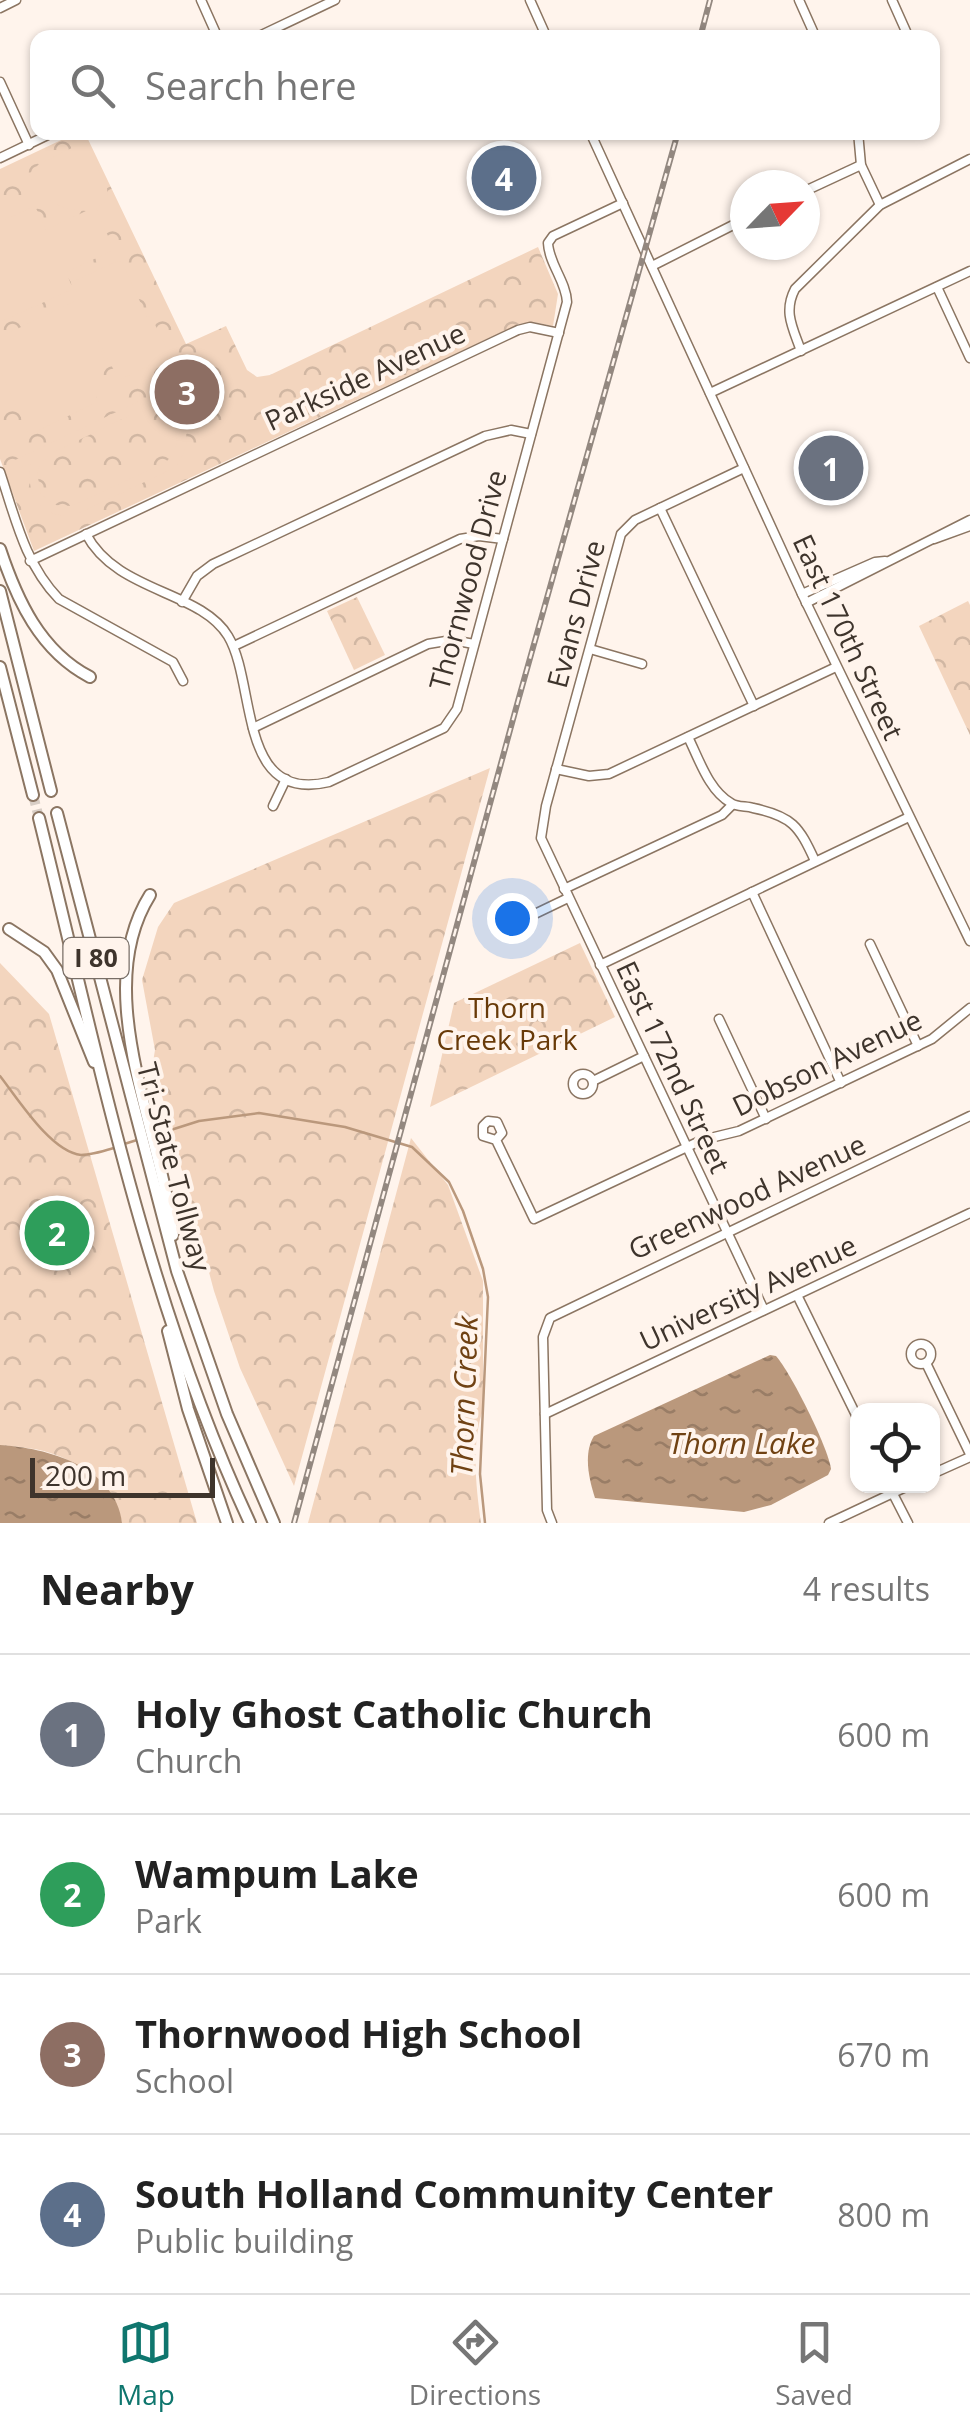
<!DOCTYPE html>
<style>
body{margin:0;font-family:"Open Sans",sans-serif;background:#f2f2f2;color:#222}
.controls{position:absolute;right:30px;bottom:30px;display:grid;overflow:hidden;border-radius:20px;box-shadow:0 2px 8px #0004}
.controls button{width:90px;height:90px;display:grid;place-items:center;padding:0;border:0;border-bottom:2px solid #e0e0e0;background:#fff;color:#222;font:50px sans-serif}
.compass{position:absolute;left:730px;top:170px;width:90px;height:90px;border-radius:50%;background:#fff;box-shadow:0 2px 8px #0004;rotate:65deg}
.scale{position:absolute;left:30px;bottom:25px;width:185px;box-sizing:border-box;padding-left:10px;border:5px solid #3e342c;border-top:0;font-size:28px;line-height:35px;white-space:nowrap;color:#3e342c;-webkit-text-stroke:8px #fff4ec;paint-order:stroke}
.you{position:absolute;left:512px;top:918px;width:35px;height:35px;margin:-25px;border:8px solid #fff;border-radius:50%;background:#1a73e8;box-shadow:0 0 0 15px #1a73e833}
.badge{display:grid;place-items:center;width:65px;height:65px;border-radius:50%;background:#0f766e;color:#fff;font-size:32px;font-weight:700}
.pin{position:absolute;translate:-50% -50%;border:5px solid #fff;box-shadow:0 2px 10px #0006}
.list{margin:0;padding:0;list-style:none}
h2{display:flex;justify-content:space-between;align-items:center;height:130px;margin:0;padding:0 40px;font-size:42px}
h2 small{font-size:32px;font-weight:400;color:#767676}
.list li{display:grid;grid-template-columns:65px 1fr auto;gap:30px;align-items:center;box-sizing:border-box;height:160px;padding:0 40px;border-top:2px solid #e0e0e0}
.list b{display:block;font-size:38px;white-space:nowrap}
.list p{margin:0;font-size:32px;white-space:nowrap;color:#767676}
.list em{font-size:32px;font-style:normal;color:#767676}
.icon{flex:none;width:55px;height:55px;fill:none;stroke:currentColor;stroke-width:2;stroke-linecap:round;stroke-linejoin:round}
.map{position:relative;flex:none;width:970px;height:1523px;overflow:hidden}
.search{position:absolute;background:#fff;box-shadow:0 2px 8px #0004;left:30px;right:30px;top:30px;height:110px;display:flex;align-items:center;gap:25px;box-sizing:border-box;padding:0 35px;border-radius:20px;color:#767676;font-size:38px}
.sheet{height:770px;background:#fff}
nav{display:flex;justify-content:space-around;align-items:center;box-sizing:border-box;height:140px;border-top:2px solid #e0e0e0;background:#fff;font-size:28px;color:#767676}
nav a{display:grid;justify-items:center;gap:5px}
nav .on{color:#0f766e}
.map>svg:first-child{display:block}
.park{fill:url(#park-crowns)}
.pitch{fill:#f3d5be;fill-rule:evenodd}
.water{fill:url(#water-ripples)}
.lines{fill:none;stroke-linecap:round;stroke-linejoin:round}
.stream{stroke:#ba987c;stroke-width:2.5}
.highway-tunnel{stroke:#d8cec6;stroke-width:10;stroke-dasharray:10 5;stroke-linecap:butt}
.minor-casing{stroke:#8b7562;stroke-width:11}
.highway-casing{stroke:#8b7562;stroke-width:14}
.minor{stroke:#fff;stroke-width:8}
.highway{stroke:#fff;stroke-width:10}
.rail-casing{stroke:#938880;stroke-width:6}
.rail{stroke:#fff4ec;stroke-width:2.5;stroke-dasharray:8;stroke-linecap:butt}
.labels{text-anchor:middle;stroke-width:8;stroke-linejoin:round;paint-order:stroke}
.shield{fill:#fff4ec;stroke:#786e66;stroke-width:2.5}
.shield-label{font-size:25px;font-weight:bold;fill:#3e342c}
.street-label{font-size:28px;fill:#3e342c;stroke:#fff4ec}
.park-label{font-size:28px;fill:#683a08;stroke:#fff4ec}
.water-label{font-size:30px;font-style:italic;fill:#704213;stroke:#fff4ec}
</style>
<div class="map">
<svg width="970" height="1523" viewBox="0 0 970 1523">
<defs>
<pattern id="park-crowns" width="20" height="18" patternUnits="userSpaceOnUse" patternTransform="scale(2.5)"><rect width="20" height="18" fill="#f3d5be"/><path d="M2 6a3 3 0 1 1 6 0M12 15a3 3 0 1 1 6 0" fill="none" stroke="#d1b7a3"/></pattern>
<pattern id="water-ripples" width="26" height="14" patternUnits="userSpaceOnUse" patternTransform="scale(2.5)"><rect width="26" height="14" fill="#ba987c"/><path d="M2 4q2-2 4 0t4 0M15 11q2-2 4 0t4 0" fill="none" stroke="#997d66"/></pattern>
</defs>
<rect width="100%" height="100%" fill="#fff4ec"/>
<g class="park">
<polygon points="76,133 85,133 186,344 226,326 247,370 257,377 270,375 538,247 558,294 553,326 533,322 519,324 34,551 0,459 0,169"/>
<polygon points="357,597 385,655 354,670 327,611"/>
<polygon points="968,601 970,605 970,735 919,626"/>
<polygon points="490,768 294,1486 240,1368 214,1291 153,1062 155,1050 142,980 158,927 174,903"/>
<polygon points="580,943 615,1017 430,1107 454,1003"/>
<path d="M0 963 49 1014 197 1523H122C117 1492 85 1465 56 1455 39 1448 19 1447 0 1445Z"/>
<path d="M411 1138 448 1185 483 1281V1410C471 1443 476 1488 481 1523H308Z"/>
</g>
<g class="pitch">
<path d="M80 144 87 147 107 188 108 200 96 208 114 250 66 272 73 289 0 322V222L35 206 46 230 86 211C60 209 41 202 29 174L39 164Z"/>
<polygon points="118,261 122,262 147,317 151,316 170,356 119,380 98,340 105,361 95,403 29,435 0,370 0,337 80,299 72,282"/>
<path d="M169 387 173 396 161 402C189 415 195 445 174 468L75 515C42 520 24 494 31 464L19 468 15 460ZM153 410C178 418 185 443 166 462L72 506 55 505 41 494 37 472 41 463 52 453 137 412Z"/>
<path d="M494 988 517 1041 516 1045 460 1064C450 1031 461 1001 494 988Z"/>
</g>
<g class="water">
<path d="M770 1355 776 1356C791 1373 828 1447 831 1469L828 1475 771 1505 744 1512 595 1498C589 1480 583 1453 594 1436Z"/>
<path d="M0 1445C47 1448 115 1466 122 1523H0Z"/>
</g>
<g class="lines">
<g class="stream">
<path d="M0 1076C18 1099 51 1152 81 1155 91 1155 104 1151 114 1148"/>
<polyline points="155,1135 199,1121 259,1113 345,1127 412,1147 449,1182 463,1211 483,1269 488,1297 480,1474 485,1523"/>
<polyline points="121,1145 137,1140"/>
</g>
<polyline class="highway-tunnel" points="33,795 39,818"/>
<g class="minor-casing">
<g id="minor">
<polyline points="201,0 218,38"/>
<polyline points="530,0 547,38"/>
<polyline points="799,0 816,38"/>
<polyline points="892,0 909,38"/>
<polyline points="0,8 16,0"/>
<polyline points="255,38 335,0"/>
<polyline points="0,82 29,145"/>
<polyline points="590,132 802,594 970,941"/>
<polyline points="858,132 861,165 880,205"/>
<polyline points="0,158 54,132"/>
<polyline points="805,191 861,165"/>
<polyline points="652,266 745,219"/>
<polyline points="937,287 970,358"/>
<path d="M801 351C793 328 783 312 795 289L880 205 970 159"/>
<polyline points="710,393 970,271"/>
<polyline points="744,468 635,520 621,534 546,806 541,838 764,1310"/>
<path d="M0 472C15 517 25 564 59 599L173 662 183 681"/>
<polyline points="660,508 754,706"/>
<path d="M86 534C117 593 200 590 228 636 257 684 237 804 329 782L444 728 457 709 567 302C566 281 549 264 548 243L553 236 623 203"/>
<polyline points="934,539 970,526"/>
<polyline points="30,561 518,330 530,327 559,333"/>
<polyline points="802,594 875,562 885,561"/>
<polyline points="182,602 197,576 213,564 485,436 511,430 531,434"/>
<polyline points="806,603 970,520"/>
<polyline points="234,646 460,539 479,536 503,539"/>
<polyline points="590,649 642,664"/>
<polyline points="253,728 428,644 452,640 474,644"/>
<path d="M688 737C699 759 709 791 731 803 736 807 747 806 753 808 792 816 799 826 815 861"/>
<polyline points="556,769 589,776 609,774 836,667"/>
<polyline points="273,806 286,779"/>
<polyline points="564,889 722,815 732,805"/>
<polyline points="752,892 841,1083"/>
<polyline points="516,923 568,898"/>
<polyline points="870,944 918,1046"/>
<polyline points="600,965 909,817"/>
<polyline points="719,1019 766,1119"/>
<circle cx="583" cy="1084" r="10"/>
<polyline points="593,1081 644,1056"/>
<polyline points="496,1140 502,1133 497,1122 488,1121 483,1126 483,1136 496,1140 534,1219 702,1140 739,1131 932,1039 970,1008"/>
<polyline points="797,1295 858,1419"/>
<circle cx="921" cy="1354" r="10"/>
<polyline points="926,1363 970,1454"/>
<polyline points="545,1414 970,1213"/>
<polyline points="932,1474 970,1457"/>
<polyline points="889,1486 908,1523"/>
<polyline points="552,1523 547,1510 543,1337 550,1318 970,1116"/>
<polyline points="829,1523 908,1486"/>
</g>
</g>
<g class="highway-casing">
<g id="highway">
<path d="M0 549C17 600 40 651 90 677"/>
<polyline points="0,591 51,791"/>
<polyline points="0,667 33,795"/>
<polyline points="57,813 177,1271 227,1414 274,1523"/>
<path d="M39 818C98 1056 146 1300 250 1523"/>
<path d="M150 895C89 992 162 1132 173 1235"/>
<polyline points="9,929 44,952 57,970 94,1062"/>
<polyline points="168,1331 188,1409 227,1523"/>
</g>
</g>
<use href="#minor" class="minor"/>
<use href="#highway" class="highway"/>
<g class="rail-casing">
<g id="rail">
<polyline points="700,38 710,0"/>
<polyline points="294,1523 518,701 678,132"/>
</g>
</g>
<use href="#rail" class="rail"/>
</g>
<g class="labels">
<rect class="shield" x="63.5" y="938" width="65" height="40" rx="8"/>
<g class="shield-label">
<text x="96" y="967">I 80</text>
</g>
<g class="street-label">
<text transform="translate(365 377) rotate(-25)" y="10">Parkside Avenue</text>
<text transform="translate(468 580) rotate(-75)" y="10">Thornwood Drive</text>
<text transform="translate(576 614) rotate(-75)" y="10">Evans Drive</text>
<text transform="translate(848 637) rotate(65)" y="10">East 170th Street</text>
<text transform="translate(827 1063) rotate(-26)" y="10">Dobson Avenue</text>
<text transform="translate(673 1067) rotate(65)" y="10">East 172nd Street</text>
<text transform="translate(174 1167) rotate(75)" y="10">Tri-State Tollway</text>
<text transform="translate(747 1197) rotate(-25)" y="10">Greenwood Avenue</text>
<text transform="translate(748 1293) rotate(-25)" y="10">University Avenue</text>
</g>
<g class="park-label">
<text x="507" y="1018">Thorn<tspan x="507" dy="32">Creek Park</tspan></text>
</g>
<g class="water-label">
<text transform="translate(465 1396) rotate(-88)" y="10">Thorn Creek</text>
<text x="742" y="1454">Thorn Lake</text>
</g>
</g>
</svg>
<div class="controls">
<button><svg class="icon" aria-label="locate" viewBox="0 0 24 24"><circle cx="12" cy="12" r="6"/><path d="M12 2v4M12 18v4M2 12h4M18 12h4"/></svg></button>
</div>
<svg class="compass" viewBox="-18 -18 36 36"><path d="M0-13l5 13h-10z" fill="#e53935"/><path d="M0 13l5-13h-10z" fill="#767676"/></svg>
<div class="scale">200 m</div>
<div class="you"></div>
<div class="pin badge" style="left:831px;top:468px;background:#6b7280">1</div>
<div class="pin badge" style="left:57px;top:1233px;background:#2e9e5b">2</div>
<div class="pin badge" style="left:187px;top:392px;background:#8d6e63">3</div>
<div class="pin badge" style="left:504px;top:178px;background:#5c6f8a">4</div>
<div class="search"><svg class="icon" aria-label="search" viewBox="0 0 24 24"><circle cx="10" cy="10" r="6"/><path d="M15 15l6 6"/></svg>Search here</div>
</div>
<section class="sheet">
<h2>Nearby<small>4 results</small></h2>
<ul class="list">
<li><span class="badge" style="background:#6b7280">1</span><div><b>Holy Ghost Catholic Church</b><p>Church</p></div><em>600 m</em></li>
<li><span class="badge" style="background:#2e9e5b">2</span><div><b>Wampum Lake</b><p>Park</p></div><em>600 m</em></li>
<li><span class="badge" style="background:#8d6e63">3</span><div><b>Thornwood High School</b><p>School</p></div><em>670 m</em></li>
<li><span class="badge" style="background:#5c6f8a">4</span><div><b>South Holland Community Center</b><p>Public building</p></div><em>800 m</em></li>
</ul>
</section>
<nav>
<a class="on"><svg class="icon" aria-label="map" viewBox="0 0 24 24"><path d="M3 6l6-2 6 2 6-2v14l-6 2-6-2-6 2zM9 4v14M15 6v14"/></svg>Map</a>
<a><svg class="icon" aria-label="directions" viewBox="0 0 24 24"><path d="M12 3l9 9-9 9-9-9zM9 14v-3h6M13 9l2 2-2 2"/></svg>Directions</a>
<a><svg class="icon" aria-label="saved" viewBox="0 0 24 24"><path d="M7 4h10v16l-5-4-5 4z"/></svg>Saved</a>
</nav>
